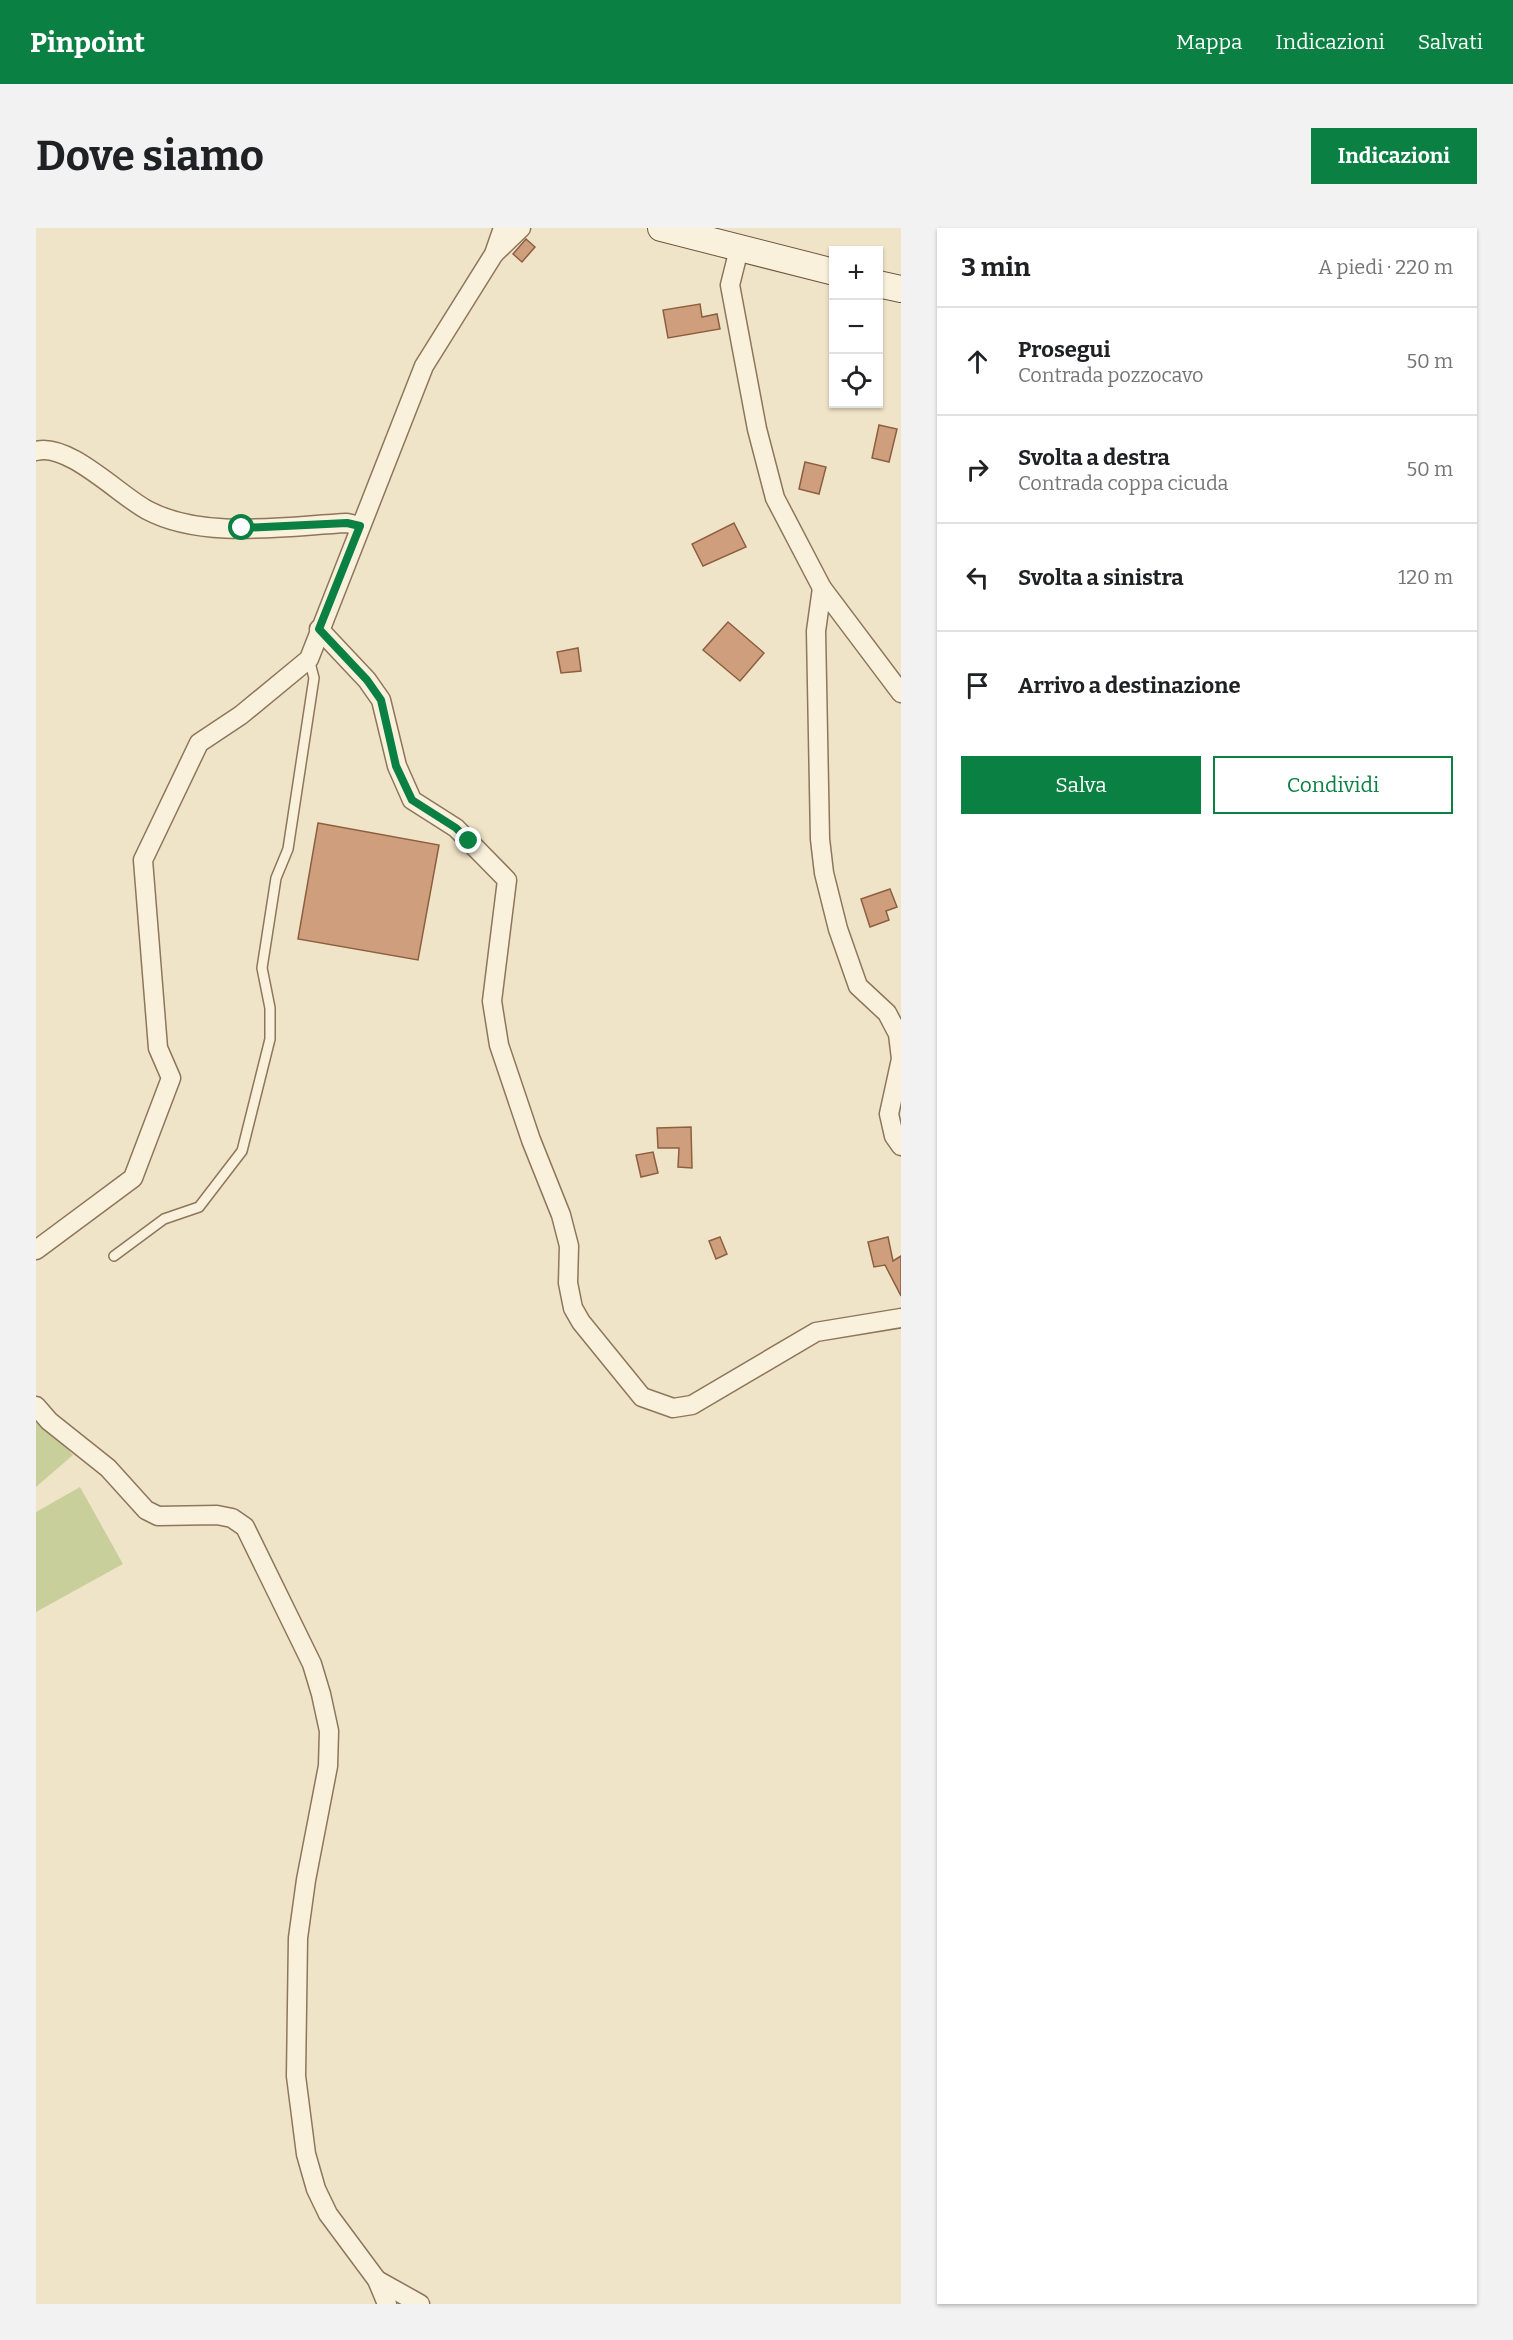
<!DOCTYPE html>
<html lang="it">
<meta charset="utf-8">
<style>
body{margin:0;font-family:Bitter,serif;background:#f2f2f2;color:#202124}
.controls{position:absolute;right:18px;top:18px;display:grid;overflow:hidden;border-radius:0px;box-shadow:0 2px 4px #0004}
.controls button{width:54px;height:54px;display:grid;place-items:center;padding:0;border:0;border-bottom:2px solid #e0e0e0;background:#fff;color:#202124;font:30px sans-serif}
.stop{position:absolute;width:18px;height:18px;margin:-14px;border:4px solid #0b8043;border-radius:50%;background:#fff}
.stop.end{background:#0b8043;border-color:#fff;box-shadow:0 2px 6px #0008}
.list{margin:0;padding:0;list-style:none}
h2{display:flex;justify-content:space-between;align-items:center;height:78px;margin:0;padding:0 24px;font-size:26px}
h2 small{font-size:20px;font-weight:400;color:#757577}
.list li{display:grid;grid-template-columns:39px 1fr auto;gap:18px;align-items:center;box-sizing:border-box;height:108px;padding:0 24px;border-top:2px solid #e0e0e0}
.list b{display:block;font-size:22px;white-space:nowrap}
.list p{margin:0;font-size:20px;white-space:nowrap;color:#757577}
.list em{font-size:20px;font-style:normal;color:#757577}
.actions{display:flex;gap:12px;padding:18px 24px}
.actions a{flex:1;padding:14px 0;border:2px solid #0b8043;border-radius:0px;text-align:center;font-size:21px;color:#0b8043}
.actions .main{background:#0b8043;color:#fff}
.icon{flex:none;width:33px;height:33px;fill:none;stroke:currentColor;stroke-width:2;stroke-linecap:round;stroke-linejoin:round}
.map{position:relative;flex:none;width:865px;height:2076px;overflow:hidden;border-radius:0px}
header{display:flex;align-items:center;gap:36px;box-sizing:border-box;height:84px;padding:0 30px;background:#0b8043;color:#fff}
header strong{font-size:28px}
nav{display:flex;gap:33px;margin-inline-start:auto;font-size:21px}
.intro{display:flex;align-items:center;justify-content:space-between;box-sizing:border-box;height:144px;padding:0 36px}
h1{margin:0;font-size:42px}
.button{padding:15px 27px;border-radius:0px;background:#0b8043;color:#fff;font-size:21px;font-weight:700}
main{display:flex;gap:36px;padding:0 36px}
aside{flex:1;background:#fff;border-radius:0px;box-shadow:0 2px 4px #0004}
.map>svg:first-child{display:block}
.green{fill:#c9cf9b}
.building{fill:#cf9f7d;stroke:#8d5f41;stroke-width:1.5}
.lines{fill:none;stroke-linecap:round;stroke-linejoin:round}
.lane-casing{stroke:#8d765c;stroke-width:12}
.street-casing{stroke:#8d765c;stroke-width:21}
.secondary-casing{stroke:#6f573f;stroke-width:28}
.lane{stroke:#faf1dc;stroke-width:9}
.street{stroke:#faf1dc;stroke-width:18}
.secondary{stroke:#faf1dc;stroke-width:26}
.route{stroke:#0b8043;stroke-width:8}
</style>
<header>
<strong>Pinpoint</strong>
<nav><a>Mappa</a><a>Indicazioni</a><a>Salvati</a></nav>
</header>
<div class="intro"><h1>Dove siamo</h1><a class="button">Indicazioni</a></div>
<main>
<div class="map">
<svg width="865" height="2076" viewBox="0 0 865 2076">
<rect width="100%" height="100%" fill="#f0e4c8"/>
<g class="green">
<polygon points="0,1185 37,1227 0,1259"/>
<polygon points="44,1259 87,1336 0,1384 0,1284"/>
</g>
<g class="building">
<polygon points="490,11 499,19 486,34 477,26"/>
<polygon points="664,76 666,89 681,86 684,101 632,110 627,82"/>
<polygon points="843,197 861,201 853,234 836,230"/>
<polygon points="769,234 790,239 783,266 763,261"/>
<polygon points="698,295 710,319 667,338 656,316"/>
<polygon points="692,394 728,425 704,453 667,422"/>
<polygon points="542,420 545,443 525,445 521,424"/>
<polygon points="282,595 403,617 382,732 262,711"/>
<polygon points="854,661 861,679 850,683 853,692 834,699 825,671"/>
<polygon points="655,899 656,940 642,939 643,920 622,920 621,900"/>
<polygon points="617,924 622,945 605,949 600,927"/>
<polygon points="684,1009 691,1026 680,1031 673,1013"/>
<polygon points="852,1009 857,1033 865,1028 865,1068 849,1037 838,1039 832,1014"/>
</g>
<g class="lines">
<g class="lane-casing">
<polyline id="lane" points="78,1028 128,991 163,979 206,923 234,811 234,780 226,740 240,650 252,621 278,450 273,431"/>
</g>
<g class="street-casing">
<g id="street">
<polyline points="703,21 694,57 721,201 739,270 786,360 865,465"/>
<polyline points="459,25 485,0"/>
<path d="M0 223C32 214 83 267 111 282 167 312 249 298 311 295L324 298"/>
<polyline points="786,360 780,403 784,611 788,645 802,701 822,758 851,785 862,806 865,831 853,886 858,908 865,918"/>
<polyline points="283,401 331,452 345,472 361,538 376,572 420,600 471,652 456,773 463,817 495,912 525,987 533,1018 532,1055 537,1080 545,1094 606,1169 637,1180 656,1177 780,1104 865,1090"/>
<polyline points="0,1022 97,950 135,850 122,820 107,632 163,515 205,487 273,431 388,138 458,26 467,0"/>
<polyline points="0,1178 13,1193 72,1240 110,1282 122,1288 181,1287 196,1290 209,1299 276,1436 285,1466 293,1503 292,1538 270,1652 262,1710 260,1848 270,1926 280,1961 292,1986 341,2052 351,2076"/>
<polyline points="341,2052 384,2076"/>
</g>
</g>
<g class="secondary-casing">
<g id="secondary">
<polyline points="625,0 798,44"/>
<polyline points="842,56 865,61"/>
</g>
</g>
<use href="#lane" class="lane"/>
<use href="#street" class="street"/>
<use href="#secondary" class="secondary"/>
</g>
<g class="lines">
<polyline class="route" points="206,300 311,295 324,298 283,401 331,452 345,472 360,538 376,572 420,600 433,613"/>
</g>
</svg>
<div class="controls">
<button>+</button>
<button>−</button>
<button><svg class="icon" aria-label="locate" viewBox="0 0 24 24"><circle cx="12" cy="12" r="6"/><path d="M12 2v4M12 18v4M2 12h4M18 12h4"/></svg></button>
</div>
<div class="stop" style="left:206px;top:300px"></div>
<div class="stop end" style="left:433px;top:613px"></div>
</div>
<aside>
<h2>3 min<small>A piedi · 220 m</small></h2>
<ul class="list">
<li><svg class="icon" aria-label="ahead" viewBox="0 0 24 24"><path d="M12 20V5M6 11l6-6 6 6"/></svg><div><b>Prosegui</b><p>Contrada pozzocavo</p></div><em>50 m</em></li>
<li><svg class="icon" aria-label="right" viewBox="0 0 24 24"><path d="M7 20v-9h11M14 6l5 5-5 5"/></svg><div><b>Svolta a destra</b><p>Contrada coppa cicuda</p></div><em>50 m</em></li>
<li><svg class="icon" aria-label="left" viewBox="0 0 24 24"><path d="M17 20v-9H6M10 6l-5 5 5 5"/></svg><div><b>Svolta a sinistra</b></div><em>120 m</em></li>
<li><svg class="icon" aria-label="arrive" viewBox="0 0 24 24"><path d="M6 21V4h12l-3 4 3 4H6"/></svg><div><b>Arrivo a destinazione</b></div></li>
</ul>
<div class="actions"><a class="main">Salva</a><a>Condividi</a></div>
</aside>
</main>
